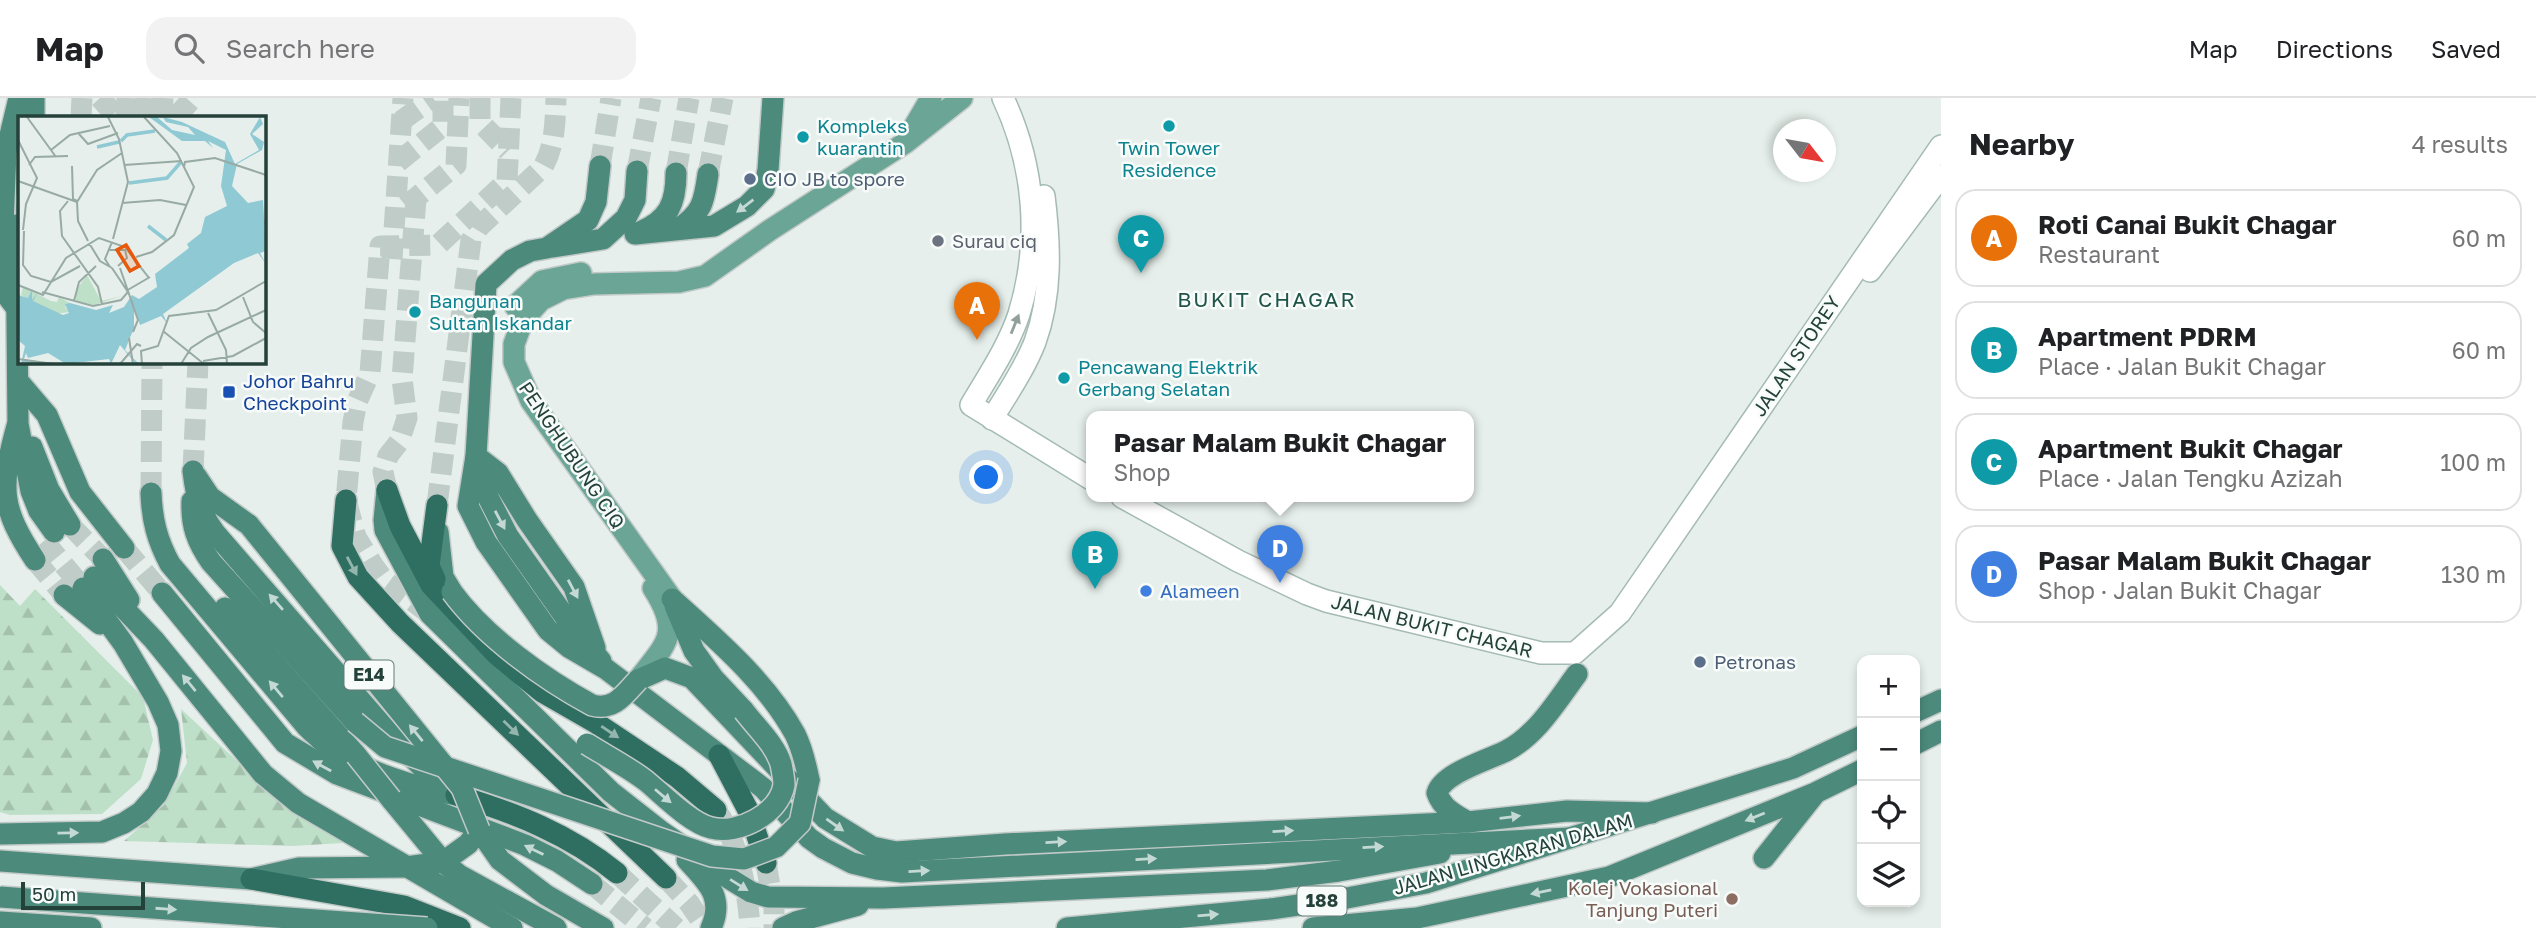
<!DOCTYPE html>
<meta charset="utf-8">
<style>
body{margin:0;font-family:"Golos Text",sans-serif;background:#f2f2f2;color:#202124}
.controls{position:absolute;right:21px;bottom:21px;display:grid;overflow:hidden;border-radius:14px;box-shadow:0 4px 10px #0003}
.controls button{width:63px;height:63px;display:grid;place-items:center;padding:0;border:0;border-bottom:2px solid #e0e0e0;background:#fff;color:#202124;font:35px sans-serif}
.compass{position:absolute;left:1773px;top:21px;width:63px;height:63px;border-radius:50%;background:#fff;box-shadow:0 4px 10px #0003;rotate:121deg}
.scale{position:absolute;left:21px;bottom:18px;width:124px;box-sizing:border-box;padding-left:7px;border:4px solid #24423a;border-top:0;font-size:19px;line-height:24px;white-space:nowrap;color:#24423a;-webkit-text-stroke:5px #f7fbf9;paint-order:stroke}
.you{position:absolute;left:987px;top:380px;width:24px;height:24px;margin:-18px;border:5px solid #fff;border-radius:50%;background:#1a73e8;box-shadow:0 0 0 10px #1a73e833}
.badge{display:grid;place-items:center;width:46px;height:46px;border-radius:50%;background:#2563eb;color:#fff;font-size:23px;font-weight:700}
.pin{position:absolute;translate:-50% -58px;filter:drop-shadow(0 2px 4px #0008)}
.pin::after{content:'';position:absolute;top:37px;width:24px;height:21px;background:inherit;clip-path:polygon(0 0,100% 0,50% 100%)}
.popup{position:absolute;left:1086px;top:313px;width:388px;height:91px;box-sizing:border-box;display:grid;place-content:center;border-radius:14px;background:#fff;filter:drop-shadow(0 2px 5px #0005);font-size:23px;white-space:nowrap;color:#757577}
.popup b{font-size:26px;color:#202124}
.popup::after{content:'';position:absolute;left:50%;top:100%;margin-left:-14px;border:14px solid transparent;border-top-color:#fff}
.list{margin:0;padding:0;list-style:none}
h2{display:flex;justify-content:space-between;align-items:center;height:91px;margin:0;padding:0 28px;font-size:30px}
h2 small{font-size:23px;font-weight:400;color:#757577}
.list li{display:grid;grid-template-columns:46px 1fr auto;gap:21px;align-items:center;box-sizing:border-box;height:98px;margin:0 14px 14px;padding:0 14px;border:2px solid #e0e0e0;border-radius:21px}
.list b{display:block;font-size:26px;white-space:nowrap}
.list p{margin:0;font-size:23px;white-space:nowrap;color:#757577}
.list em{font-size:23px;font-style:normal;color:#757577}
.icon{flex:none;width:38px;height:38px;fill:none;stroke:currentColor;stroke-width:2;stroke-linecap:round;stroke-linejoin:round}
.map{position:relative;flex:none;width:1941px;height:830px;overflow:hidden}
header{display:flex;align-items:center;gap:42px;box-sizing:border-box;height:98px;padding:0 35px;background:#fff;border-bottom:2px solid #e0e0e0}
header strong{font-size:33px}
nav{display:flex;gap:38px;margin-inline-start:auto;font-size:24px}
.search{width:490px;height:63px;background:#f2f2f2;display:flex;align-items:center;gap:18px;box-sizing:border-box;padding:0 24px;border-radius:21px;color:#757577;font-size:26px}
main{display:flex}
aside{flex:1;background:#fff}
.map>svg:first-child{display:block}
.forest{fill:url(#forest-firs)}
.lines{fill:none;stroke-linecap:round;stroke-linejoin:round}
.trunk-tunnel{stroke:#bfccc8;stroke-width:21;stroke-dasharray:21 10;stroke-linecap:butt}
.motorway-tunnel{stroke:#bfccc8;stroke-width:21;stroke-dasharray:21 10;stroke-linecap:butt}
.secondary-casing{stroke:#a4bbb3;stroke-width:24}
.primary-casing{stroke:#c2cac8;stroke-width:24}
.trunk-casing{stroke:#c2cac8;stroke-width:24}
.motorway-casing{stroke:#c2cac8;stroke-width:24}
.secondary{stroke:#fff;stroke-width:21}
.primary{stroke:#6aa596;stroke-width:21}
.trunk{stroke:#4c8a7c;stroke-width:21}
.motorway{stroke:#2f6f62;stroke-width:21}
.trunk-bridge-casing{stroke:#c2cac8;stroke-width:24;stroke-linecap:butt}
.trunk-bridge{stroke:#4c8a7c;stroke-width:21}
.oneway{fill:#c4d9d4}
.oneway2{fill:#92a09c}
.oneway3{fill:#93b5ae}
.culture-dot{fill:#0f9aa8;stroke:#f7fbf9;stroke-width:2.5}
.service-dot{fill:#5c6f8a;stroke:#f7fbf9;stroke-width:2.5}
.worship-dot{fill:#6b7280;stroke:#f7fbf9;stroke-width:2.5}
.transit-dot{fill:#1a4fb4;stroke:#f7fbf9;stroke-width:2.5}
.shop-dot{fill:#3f7fe0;stroke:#f7fbf9;stroke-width:2.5}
.education-dot{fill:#8d6e63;stroke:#f7fbf9;stroke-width:2.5}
.labels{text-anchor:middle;stroke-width:5;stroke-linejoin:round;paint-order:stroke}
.shield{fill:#f7fbf9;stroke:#637a73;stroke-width:2}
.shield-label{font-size:18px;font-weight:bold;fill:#24423a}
.culture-label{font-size:19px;fill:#0d838f;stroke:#f7fbf9;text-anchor:start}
.service-label{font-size:19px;fill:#4e5e75;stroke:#f7fbf9;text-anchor:start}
.worship-label{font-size:19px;fill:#5b616d;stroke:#f7fbf9;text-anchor:start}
.street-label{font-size:19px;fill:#24423a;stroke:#f7fbf9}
.transit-label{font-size:19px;fill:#164399;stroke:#f7fbf9;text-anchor:start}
.shop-label{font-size:19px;fill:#366cbe;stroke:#f7fbf9;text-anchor:start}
.education-label{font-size:19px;fill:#785e54;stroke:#f7fbf9;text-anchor:end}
.neighbourhood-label{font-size:21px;letter-spacing:2px;fill:#1f5548;stroke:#f7fbf9}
.inset-river{fill:none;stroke:#8ec9d4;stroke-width:3.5}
.inset-road{fill:none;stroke:#98aaa4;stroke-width:2}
.view{fill:#e8590c;fill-opacity:0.15;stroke:#e8590c;stroke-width:3.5}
.inset-edge{fill:none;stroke:#24423a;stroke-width:3.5}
</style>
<header>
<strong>Map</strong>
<div class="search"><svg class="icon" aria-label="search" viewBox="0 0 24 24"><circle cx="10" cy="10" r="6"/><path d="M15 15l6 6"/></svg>Search here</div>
<nav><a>Map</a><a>Directions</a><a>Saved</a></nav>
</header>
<main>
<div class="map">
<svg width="1941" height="830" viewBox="0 0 1941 830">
<defs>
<pattern id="forest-firs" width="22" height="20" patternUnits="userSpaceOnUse" patternTransform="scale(1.75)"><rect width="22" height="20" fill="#bfe0c8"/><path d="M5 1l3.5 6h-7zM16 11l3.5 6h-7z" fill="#a4c1ad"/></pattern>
</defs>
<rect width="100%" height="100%" fill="#e6efeb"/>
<g class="forest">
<polygon points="0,487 20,508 35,491 143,599 153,642 141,681 102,716 10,717 0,714"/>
<polygon points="181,611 276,699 343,745 292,748 124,743 164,707 187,665"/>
</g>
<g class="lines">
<g class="trunk-tunnel">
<polyline points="100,0 117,19"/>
<polyline points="480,0 480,24 508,53"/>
<polyline points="81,19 82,0"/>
<polyline points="126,19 127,0"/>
<polyline points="145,19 146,0"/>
<polyline points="162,19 163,0"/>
<polyline points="176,19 193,0"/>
<polyline points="401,23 433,0"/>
<polyline points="398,64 443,28 443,0"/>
<polyline points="600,68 611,0"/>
<polyline points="637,73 651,0"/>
<polyline points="676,75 689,0"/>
<polyline points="708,76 723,0"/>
<polyline points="406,108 456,67 459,0"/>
<polyline points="16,127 18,76"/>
<polyline points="392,161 403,0"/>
<polyline points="193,373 198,264"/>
<polyline points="387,392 383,374 388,358 399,344 407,320 402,281 416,101"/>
<polyline points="151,395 152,264"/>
<path d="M437 407 471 142 479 129 543 69C555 48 555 25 556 0"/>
<polyline points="70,427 103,461"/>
<polyline points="44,443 83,490"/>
<polyline points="124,450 162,495"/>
<polyline points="35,462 64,497"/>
<polyline points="430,516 384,482 373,467 356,439 346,402 353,324 357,304 370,275 380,148 438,147 507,83 511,0"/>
</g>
<g class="motorway-tunnel">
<path d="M716 712C738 741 748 794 750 830"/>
<polyline points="766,765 774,811 774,830"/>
<polyline points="617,775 676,830"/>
<polyline points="666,780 689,805 706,830"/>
<polyline points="592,786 645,830"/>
</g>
<g class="secondary-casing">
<g id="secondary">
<path d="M1003 0C1035 68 1041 144 1019 216 1008 249 988 278 971 307L1091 381"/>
<polyline points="1870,173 1941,78"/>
<path d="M992 321C1007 296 1024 272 1035 244 1052 197 1050 147 1044 98"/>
<polyline points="1122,399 1238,463 1307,496 1326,503 1541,555 1575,555 1620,515 1941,48"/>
</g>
</g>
<g class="primary-casing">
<g id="primary">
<polyline points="911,34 931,0"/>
<polyline points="515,208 542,183 581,175"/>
<polyline points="672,501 531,303 514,264 514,246 523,222 541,202 563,191 594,186 679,184 705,178 770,132 905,45 962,0"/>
<path d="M638 582C667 545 682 535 653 490"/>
</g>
</g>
<g class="trunk-casing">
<g id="trunk">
<polyline points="34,0 34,19"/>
<polyline points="600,68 596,104 588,122 547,150 530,153 512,162 486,186 476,358 468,408 486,444 548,532 570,550 606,571 763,690 809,740 823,750 852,765 877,771 902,774 1570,740"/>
<polyline points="16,127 18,326 31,393 39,413 54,434"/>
<path d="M678 131C702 115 704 105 708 76"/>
<path d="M640 134C669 122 676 105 676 75"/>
<polyline points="635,136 714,128 747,108 764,91 768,72 773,0"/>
<polyline points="553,149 603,141 626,120 635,102 637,73"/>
<polyline points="15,208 5,195 1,176 6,54 19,0"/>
<polyline points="18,283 47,317 80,394 124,450"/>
<path d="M17 328C0 390 0 409 35 462"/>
<polyline points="32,349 49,392 70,427"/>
<polyline points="476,358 498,375 527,422 574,489 595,550"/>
<polyline points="477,364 489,401 508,438 570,526 601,563"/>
<path d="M193 373C196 398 200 415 215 435L393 640 429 676 452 693"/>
<polyline points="196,378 210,399 249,427"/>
<polyline points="387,392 384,422 385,432 430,516 611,694 662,734 730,781 751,794 768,799 883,800 1267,782 1339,773 1440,755"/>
<path d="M151 395C152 422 157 442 170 466L307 629C315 636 323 645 332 651 363 673 419 691 456 697"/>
<path d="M192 403C191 428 197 444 211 464L355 624"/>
<polyline points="438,434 443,479 452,494"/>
<polyline points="103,461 129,502"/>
<polyline points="94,479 154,542 263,676 298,705 512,830"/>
<polyline points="162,495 285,645 337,676 525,747 557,763 592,786"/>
<polyline points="64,497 100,526"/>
<path d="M672 501C716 541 766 583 795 636 802 650 806 667 809 682"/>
<polyline points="675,508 694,553 714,581 744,613"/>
<polyline points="225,510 356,657"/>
<polyline points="638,582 665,570 692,580 825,720 872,749 896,754 1005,746 1468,724 1567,713 1652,715"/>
<polyline points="1915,614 1941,602"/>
<polyline points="1915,646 1941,633"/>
<polyline points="391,701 443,764 459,777 556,830"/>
<path d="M1468 724C1455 717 1442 710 1437 695 1443 675 1488 662 1506 653 1537 637 1557 603 1577 576"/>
<polyline points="0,736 102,734 124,725 141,714 157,696 167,675 171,653 168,627 158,604 123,545 83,490"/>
<polyline points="1764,760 1814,697"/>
<path d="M687 762C707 784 725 799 711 830"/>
<polyline points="0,763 251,781 299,770 406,769 443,764 468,746 479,732 500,762 546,797 603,830"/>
<polyline points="0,824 91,830"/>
<polyline points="783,830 796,824 858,807"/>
<polyline points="1067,830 1270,811 1347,800 1426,785 1793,670 1862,638"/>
<polyline points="1313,830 1417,820 1609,779 1815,695 1862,672"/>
</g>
</g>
<g class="motorway-casing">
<g id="motorway">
<polyline points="387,392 400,428 431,487 497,557 542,594 596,625 677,679 716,712"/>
<polyline points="346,402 342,448 358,479 400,525 666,780"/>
<polyline points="435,481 429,468 437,407"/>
<polyline points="719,657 749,714 766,765"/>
<path d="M456 697C515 715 569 736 617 775"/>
<polyline points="251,781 404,808 460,830"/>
</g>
</g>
<use href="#secondary" class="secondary"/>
<use href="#primary" class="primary"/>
<use href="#trunk" class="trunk"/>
<use href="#motorway" class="motorway"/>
<g class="trunk-bridge-casing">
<g id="trunk-bridge">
<polyline points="249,427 462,690 479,732"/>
<path d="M452 494C485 539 544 581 592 607 614 613 624 597 638 582"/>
<polyline points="355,624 385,649 712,758 744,761 776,749 800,725 809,682"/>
<path d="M587 646C606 658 628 669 646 683 663 697 690 725 711 730 738 737 779 716 784 687 784 682 782 671 781 666 775 646 756 629 744 613"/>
<polyline points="356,657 391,701"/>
<polyline points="0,799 427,830"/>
</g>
</g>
<use href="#trunk-bridge" class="trunk-bridge"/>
</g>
<defs><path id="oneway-solid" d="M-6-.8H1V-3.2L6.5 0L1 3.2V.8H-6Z" transform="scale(1.75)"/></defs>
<g class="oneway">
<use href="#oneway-solid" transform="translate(745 108) rotate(143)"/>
<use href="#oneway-solid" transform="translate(500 422) rotate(62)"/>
<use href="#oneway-solid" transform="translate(573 491) rotate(62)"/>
<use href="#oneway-solid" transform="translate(276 504) rotate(-131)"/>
<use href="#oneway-solid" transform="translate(189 585) rotate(-129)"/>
<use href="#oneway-solid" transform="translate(276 591) rotate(-130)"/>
<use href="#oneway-solid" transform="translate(416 635) rotate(-129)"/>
<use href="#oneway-solid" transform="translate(322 668) rotate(-151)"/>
<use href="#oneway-solid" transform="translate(663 698) rotate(40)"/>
<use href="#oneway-solid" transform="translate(1510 719) rotate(-7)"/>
<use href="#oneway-solid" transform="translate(1755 719) rotate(158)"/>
<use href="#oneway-solid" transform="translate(835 727) rotate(35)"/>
<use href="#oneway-solid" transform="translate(1283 733) rotate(-3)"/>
<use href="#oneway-solid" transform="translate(68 735) rotate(-1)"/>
<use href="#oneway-solid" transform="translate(1056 744) rotate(-3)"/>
<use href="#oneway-solid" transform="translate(1373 749) rotate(-3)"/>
<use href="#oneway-solid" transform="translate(534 752) rotate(-154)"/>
<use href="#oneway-solid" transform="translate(1146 761) rotate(-3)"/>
<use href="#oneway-solid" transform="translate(919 773) rotate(-3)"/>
<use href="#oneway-solid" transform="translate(739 787) rotate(32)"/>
<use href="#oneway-solid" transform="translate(1541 794) rotate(168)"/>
<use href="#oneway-solid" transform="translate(166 811) rotate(4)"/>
<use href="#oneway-solid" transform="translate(1208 817) rotate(-5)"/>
</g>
<use class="oneway2" href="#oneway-solid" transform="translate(1015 226) rotate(-68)"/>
<g class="oneway3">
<use href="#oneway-solid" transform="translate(352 468) rotate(62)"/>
<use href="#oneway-solid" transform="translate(511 630) rotate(44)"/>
<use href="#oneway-solid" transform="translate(610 634) rotate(34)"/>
</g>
<g class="culture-dot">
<circle cx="1169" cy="28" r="7"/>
<circle cx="803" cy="39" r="7"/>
<circle cx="415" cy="214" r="7"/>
<circle cx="1064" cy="280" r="7"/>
</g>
<g class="service-dot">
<circle cx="750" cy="81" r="7"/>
<circle cx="1700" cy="564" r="7"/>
</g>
<circle class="worship-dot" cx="938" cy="143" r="7"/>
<rect class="transit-dot" x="222" y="287" width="14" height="14" rx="3.5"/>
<circle class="shop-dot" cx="1146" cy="493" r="7"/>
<circle class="education-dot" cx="1732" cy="801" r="7"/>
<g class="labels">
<g class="shield">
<rect x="344.5" y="562.5" width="49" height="29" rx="5"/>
<rect x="1297.5" y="788.5" width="49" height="29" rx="5"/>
</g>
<g class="shield-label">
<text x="369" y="583">E14</text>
<text x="1322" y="809">188</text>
</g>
<g class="culture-label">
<text x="817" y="35">Kompleks<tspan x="817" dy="22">kuarantin</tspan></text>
<text x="1169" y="57" text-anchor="middle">Twin Tower<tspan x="1169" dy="22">Residence</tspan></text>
<text x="429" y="210">Bangunan<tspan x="429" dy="22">Sultan Iskandar</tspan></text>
<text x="1078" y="276">Pencawang Elektrik<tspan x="1078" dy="22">Gerbang Selatan</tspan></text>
</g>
<g class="service-label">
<text x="764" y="88">CIO JB to spore</text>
<text x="1714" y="571">Petronas</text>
</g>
<g class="worship-label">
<text x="952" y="150">Surau ciq</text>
</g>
<g class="street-label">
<text transform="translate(1796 258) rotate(-56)" y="7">JALAN STOREY</text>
<text transform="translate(572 357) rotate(56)" y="7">PENGHUBUNG CIQ</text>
<text transform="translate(1432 528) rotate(14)" y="7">JALAN BUKIT CHAGAR</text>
<text transform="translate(1513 756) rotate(-16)" y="7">JALAN LINGKARAN DALAM</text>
</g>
<g class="transit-label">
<text x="243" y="290">Johor Bahru<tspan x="243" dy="22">Checkpoint</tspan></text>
</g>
<g class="shop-label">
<text x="1160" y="500">Alameen</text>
</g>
<g class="education-label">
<text x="1718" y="797">Kolej Vokasional<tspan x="1718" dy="22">Tanjung Puteri</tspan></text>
</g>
<g class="neighbourhood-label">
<text x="1267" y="209">BUKIT CHAGAR</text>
</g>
</g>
<g transform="translate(18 18)">
<rect width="248" height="248" fill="#e6efeb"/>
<path d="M5 171 33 185 39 186 41 181 52 187 47 191 52 196 36 198 3 179Z" fill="#bfe0c8"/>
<path d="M69 159 83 185 104 180 76 189 58 185V174Z" fill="#bfe0c8"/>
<path d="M131 1H139L154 14 177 19 170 11 148 6 145 1 164 6 207 26 217 48 241 34 232 18 242 1 245 8 234 18 246 26 244 34 219 48 214 70 230 87 245 84 248 135 242 137 248 148 240 137 216 147 145 198 149 207 143 200 122 209 116 190V212L107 234 121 248H118L102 229 93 248 91 243 48 248 30 237 10 242 8 237 6 243 27 248H3L7 230 0 224V179L10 182 14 174V184L20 176 15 185 45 199 51 197 47 188 52 187 78 194 95 189 91 197 106 191 114 179 121 183 139 171 137 158 171 132 169 128 183 117 187 101 209 90 203 70 208 34 190 25 195 32 187 25H164Z" fill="#8ec9d4"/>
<path class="inset-river" d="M103 25 109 19 137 15M79 31 101 26M111 67 149 62 163 46M130 110 148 124M171 134 248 106M172 135 230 108"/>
<path class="inset-road" d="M9 1 38 41M90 1 101 23 110 66 95 123M61 18 70 28 100 17M0 24 19 62 8 88 5 114M33 34 52 19 92 10M11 49 17 41 50 40M106 49 164 45M54 50 55 83 59 85M166 51 167 46 197 42 248 59M0 65 59 86 60 105 70 125M50 85 42 95 44 120 80 171 84 188M59 86 79 54 104 37M104 87 142 84 168 89M6 115 5 149 13 160 33 166 62 150M71 127 82 145 94 152M90 134H107L109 142 100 150M118 141 134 136 156 119 176 71 159 37 126 1M92 151 87 143 94 126M102 152 120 204 115 216M0 169 25 179 48 142 81 122 107 131 131 162M108 175 132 161M24 176 75 190 103 184 110 176 94 152M225 181 235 206 248 217M56 185 61 166 78 150M190 197 208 234 209 248M145 215 186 248M111 222 115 248M0 243 36 248M185 245 215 240 248 222M102 248 119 228 123 230M124 248 123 235 140 230 151 200 198 194 248 165M163 248 173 232 190 221 248 194"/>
<path class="view" d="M108 129 121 150 112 155 99 134Z"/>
<rect width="248" height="248" class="inset-edge"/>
</g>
</svg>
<div class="controls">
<button>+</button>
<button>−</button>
<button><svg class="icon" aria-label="locate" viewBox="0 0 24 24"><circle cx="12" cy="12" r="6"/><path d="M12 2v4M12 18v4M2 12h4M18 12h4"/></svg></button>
<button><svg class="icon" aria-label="layers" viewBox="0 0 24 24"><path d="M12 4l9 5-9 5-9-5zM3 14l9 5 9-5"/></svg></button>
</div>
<svg class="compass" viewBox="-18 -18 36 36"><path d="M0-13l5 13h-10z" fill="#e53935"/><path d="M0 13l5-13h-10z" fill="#757577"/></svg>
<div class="scale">50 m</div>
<div class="you"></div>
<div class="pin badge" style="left:977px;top:242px;background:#e8710a">A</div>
<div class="pin badge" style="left:1095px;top:491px;background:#0f9aa8">B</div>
<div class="pin badge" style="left:1141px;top:175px;background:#0f9aa8">C</div>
<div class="pin badge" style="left:1280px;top:485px;background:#3f7fe0">D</div>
<div class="popup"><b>Pasar Malam Bukit Chagar</b>Shop</div>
</div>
<aside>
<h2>Nearby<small>4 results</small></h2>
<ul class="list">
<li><span class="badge" style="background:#e8710a">A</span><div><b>Roti Canai Bukit Chagar</b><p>Restaurant</p></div><em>60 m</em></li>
<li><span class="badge" style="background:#0f9aa8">B</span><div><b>Apartment PDRM</b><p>Place · Jalan Bukit Chagar</p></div><em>60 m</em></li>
<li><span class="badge" style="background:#0f9aa8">C</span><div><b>Apartment Bukit Chagar</b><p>Place · Jalan Tengku Azizah</p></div><em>100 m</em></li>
<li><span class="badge" style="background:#3f7fe0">D</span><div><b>Pasar Malam Bukit Chagar</b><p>Shop · Jalan Bukit Chagar</p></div><em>130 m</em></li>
</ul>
</aside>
</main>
